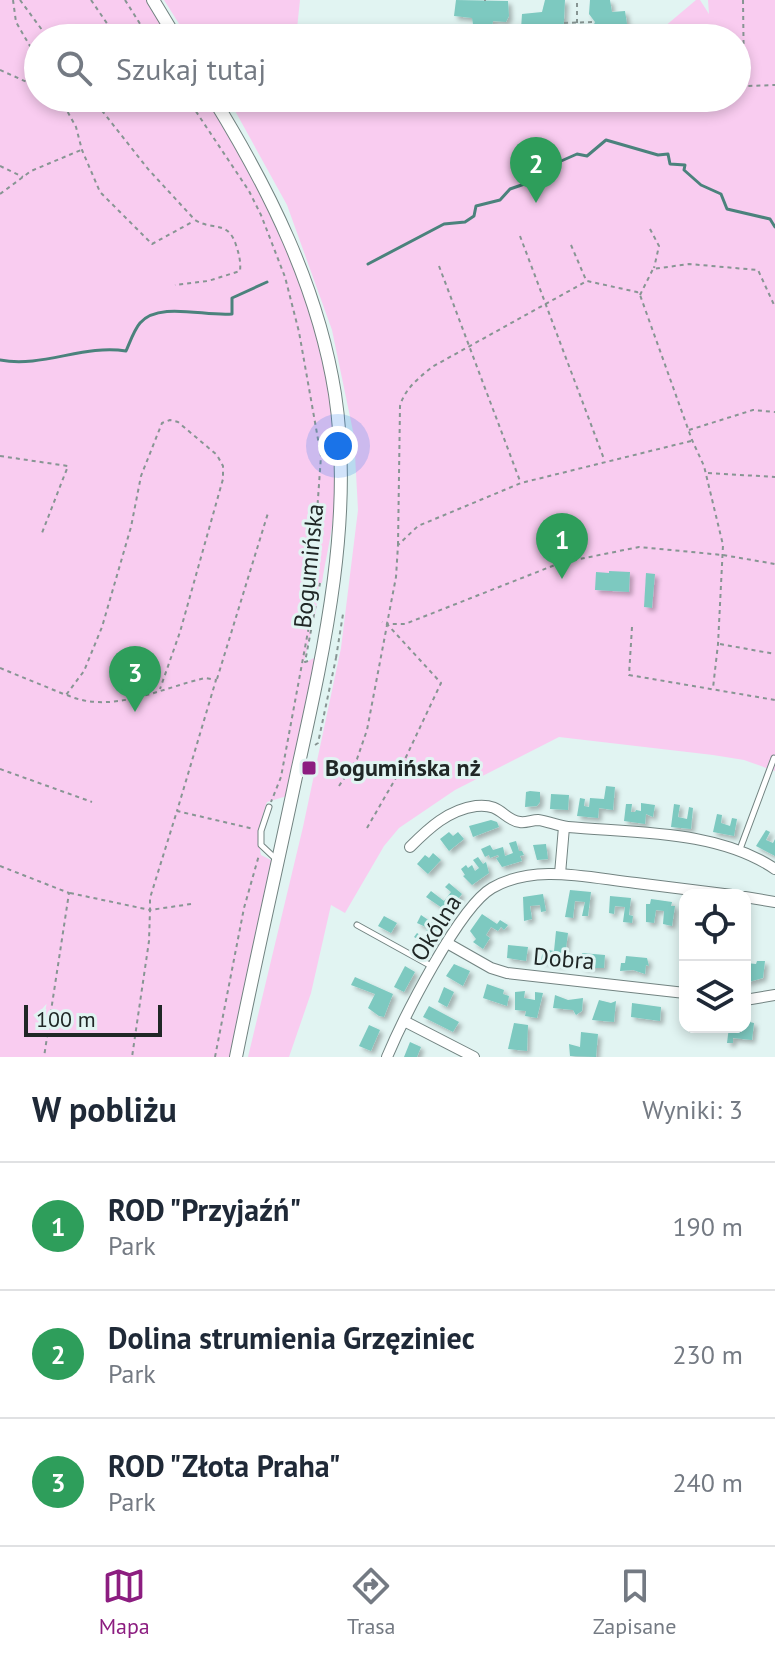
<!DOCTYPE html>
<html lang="pl">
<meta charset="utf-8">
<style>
body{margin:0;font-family:"PT Sans",sans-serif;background:#f6f6f7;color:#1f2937}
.controls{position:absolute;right:24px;bottom:24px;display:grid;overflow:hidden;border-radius:16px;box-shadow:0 4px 12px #0003}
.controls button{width:72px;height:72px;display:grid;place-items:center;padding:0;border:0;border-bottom:2px solid #e0e1e3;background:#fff;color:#1f2937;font:40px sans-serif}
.scale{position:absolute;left:24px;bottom:20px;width:138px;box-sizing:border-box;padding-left:8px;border:4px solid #202726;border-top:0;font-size:22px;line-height:28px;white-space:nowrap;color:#202726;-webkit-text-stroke:6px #e1f4f2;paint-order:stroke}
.you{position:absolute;left:338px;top:446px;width:28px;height:28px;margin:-20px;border:6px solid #fff;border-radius:50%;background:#1a73e8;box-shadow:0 0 0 12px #1a73e833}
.badge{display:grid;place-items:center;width:52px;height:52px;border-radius:50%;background:#8c1d80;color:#fff;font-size:26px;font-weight:700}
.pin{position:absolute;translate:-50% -66px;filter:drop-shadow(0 2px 4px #0008)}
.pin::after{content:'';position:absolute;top:42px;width:28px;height:24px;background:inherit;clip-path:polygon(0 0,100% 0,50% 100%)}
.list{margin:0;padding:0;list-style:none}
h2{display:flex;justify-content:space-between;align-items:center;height:104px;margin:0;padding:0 32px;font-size:34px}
h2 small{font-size:26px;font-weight:400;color:#747a83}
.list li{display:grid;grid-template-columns:52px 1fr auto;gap:24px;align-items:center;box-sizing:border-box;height:128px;padding:0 32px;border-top:2px solid #e0e1e3}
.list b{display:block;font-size:30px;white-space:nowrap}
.list p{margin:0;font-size:26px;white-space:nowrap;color:#747a83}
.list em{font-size:26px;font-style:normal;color:#747a83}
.icon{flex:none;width:44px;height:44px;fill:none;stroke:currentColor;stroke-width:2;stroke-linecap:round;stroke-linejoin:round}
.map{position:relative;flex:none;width:775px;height:1057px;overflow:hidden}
.search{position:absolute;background:#fff;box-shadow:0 4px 12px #0003;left:24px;right:24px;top:24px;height:88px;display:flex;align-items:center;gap:20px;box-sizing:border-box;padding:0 28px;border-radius:44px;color:#747a83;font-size:30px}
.sheet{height:488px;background:#fff}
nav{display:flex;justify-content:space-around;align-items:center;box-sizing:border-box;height:112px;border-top:2px solid #e0e1e3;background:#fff;font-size:22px;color:#747a83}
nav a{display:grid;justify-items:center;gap:4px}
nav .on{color:#8c1d80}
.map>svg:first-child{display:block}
.green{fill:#f9ccf0}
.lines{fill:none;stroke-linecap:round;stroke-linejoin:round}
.stream{stroke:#4b827c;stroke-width:3}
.building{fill:#7dc9c0;filter:url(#shadow)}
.service-casing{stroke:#728381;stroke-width:7}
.minor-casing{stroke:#728381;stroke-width:12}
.tertiary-casing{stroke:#728381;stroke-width:14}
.path{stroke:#879593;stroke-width:2;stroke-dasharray:4 4;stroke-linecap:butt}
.service{stroke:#fff;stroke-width:5}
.minor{stroke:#fff;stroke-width:10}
.tertiary{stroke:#fff;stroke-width:12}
.poi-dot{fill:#8c1d80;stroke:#e1f4f2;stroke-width:3}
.labels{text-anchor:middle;stroke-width:6;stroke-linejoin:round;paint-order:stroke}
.street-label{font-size:24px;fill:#202726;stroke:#e1f4f2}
.poi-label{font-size:24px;font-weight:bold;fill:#202726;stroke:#e1f4f2;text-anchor:start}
</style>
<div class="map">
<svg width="775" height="1057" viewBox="0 0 775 1057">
<defs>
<filter id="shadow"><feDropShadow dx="3.5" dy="3.5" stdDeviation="2" flood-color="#0004"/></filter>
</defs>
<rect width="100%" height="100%" fill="#e1f4f2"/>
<g class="green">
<path d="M0 0H146L170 38H38V98H208C229 137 255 175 273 215 316 307 346 415 333 517 331 539 325 561 322 583H319L316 610 304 663 316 657 287 796 267 802C260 821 257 836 261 855L273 861 231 1057H0Z"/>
<polygon points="164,0 300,0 296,38 188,38"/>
<polygon points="696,0 700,0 709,14 708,0 775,0 775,771 744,760 713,755 559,737 455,790 399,828 384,846 345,913 331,905 311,993 289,1057 248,1057 303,827 341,648 358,510 354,436 332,330 287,205 228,98 737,98 737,38 651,38"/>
</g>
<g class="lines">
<g class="stream">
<polyline points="368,264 444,224 465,222 474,216 476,206 500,200 510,189 539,179 543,169 577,154 587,156 606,140 658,155 668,154 670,164 685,165 684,170 701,185 721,194 727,209 770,219 775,227"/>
<path d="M0 360C43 368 84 344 126 351 130 342 134 330 140 323 159 301 206 317 232 314V298L267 282"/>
</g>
</g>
<g class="building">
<polygon points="456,0 508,1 509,16 506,22 493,21 491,38 475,38 472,18 454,16"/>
<polygon points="545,0 565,0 563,38 542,38 543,31 521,29 522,14 542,12"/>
<polygon points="590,0 610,0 612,12 625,11 627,24 630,24 631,31 612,30 613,38 593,38 591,31 595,22 589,14"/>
<polygon points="609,571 630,572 629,592 595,590 596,572 609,573"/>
<polygon points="646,573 655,574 652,608 644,607"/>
<polygon points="606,786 615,787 613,810 599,808 598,818 577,816 580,798 585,799 584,806 589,807 590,798 604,799"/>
<polygon points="530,791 540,792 540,802 537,806 525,807 526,792"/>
<polygon points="551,794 569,795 568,810 550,809"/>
<polygon points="641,803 655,805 653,817 646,814 645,824 624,821 626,804 632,804 631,812 635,812 636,810 641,811"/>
<polygon points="674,804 680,805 678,817 687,819 689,807 693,808 691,829 671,827"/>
<polygon points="717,814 722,815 721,823 730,826 732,818 737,819 734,836 713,832"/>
<polygon points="491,820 497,822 499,827 473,837 469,826"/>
<polygon points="766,830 770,832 766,840 773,843 775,839 775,856 756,846"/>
<polygon points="449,832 453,836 458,832 464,839 449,851 440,839"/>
<polygon points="516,841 519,851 522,851 524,855 520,856 522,861 502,867 496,858 499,857 498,855 490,858 489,855 485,857 481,849 490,845 493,850 503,847 505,856 513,853 509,843"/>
<polygon points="546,844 548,859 537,860 533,845"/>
<polygon points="433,853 441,860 428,874 417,864 425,855 429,858"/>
<polygon points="478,857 483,864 486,862 489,873 472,885 463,876 465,875 461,869 466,865 468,868 472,865 475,871 479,868 473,860"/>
<polygon points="449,883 462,894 448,912 426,897 431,891 444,901 451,892 445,887"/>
<polygon points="570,890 591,892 588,916 582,916 585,902 575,901 573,918 565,917"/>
<polygon points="543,894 546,911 541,912 540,905 530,906 532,919 524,921 523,897"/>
<polygon points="610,896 631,898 629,915 633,916 632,923 623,922 625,907 615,906 614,914 609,913"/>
<polygon points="651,899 672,902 671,906 675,906 672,926 663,924 664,911 656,910 654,923 646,922 646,904 650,904"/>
<polygon points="482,914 497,924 500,920 508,925 504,930 501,927 498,931 491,927 486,935 490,938 483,949 473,942 476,939 470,931"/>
<polygon points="421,915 440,928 430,946 414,937 417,933 423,937 428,928 417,923"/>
<polygon points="384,916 397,923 391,933 378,926"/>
<polygon points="556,931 568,933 564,964 561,965 541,961 543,949 554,951"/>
<polygon points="508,945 528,947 526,961 507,958"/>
<polygon points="582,953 605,955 604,968 584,968 581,966"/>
<polygon points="626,956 647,958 649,966 646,965 645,974 633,970 620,971 621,963 625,963"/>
<polygon points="757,961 765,961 763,978 745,983 747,963 756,964"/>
<polygon points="454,964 470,971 463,986 446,976"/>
<polygon points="405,966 415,972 404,992 394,987"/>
<polygon points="355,977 393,994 384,1017 379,1016 368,1008 375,994 351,985"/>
<polygon points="487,984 504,990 503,994 509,996 507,1006 483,998"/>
<polygon points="444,987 454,992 447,1007 438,1002"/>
<polygon points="525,991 524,998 535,1000 535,992 543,993 537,1018 525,1016 526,1011 515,1010 515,992"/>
<polygon points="555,995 568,1000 583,998 582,1011 576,1015 573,1010 553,1008"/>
<polygon points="599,1000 611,1003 616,1001 614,1022 592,1020"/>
<polygon points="632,1003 661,1007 660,1021 631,1017"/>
<polygon points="429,1006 459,1022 453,1032 423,1017"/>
<polygon points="745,1021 754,1023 752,1040 733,1038 733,1043 727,1043 729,1027 745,1027"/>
<polygon points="514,1023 528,1025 527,1051 508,1049"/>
<polygon points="369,1025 380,1030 371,1051 359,1046"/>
<polygon points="581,1032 598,1034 596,1057 570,1056 569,1044 580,1047"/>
<polygon points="410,1042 421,1047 417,1057 404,1057"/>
</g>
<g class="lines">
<g class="service-casing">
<g id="service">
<polyline points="269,807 261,831 261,845 278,861"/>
<polyline points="740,849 774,758"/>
<polyline points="357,925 433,967"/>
</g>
</g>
<g class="minor-casing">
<g id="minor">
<path d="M410 847C429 828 448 810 476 806 502 803 503 820 520 822 526 823 532 820 538 820 548 821 557 826 568 827 635 833 718 830 775 869"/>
<polyline points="560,874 564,827"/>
<polyline points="745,897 775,902"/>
<polyline points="447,943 491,968 507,973 685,993"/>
<polyline points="745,1000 775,995"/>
<polyline points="404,1021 474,1057"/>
<path d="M387 1057C403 1019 459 907 492 888 535 863 589 878 636 883 668 887 700 891 732 895"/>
</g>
</g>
<g class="tertiary-casing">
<g id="tertiary">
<polyline points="153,0 176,38"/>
<path d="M213 98C269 189 318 287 335 394 354 519 324 650 297 772 277 867 255 962 236 1057"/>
</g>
</g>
<g class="path">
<polyline points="13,0 16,22 38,60"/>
<polyline points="20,0 48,38"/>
<polyline points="91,0 117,38"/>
<polyline points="125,0 149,38"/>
<polyline points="743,0 744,79 747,86 775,85"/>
<polyline points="485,1 485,0"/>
<polyline points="564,23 595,22"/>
<polyline points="577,23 577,0"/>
<polyline points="0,70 38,87"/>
<polyline points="60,98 76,127 82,150 100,192 152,244 194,221"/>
<path d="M92 98 148 169 195 220C213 231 228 220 236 245 239 254 241 262 240 271L208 281 175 285"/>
<polyline points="157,98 161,105"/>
<polyline points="187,98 249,191 261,215 285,277 299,332 321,456 309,626 281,777 271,802"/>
<polyline points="0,166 23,177"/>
<polyline points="0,194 31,171 81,150"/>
<polyline points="650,229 659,246 654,268"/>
<polyline points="520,236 604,459"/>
<polyline points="571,245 586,280"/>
<polyline points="439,266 520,481"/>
<polyline points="640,295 653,269 689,264 758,270 775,307"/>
<polyline points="689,430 753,410 775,412"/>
<polyline points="691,441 521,483 418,526 398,545 396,577 387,624 405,624 560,563 639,547 723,555 775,564"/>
<polyline points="0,456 68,466 42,533"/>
<polyline points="708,473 775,477"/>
<path d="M398 545 400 406C405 388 419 378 432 367L587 281 637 292 640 295 692 440 704 466 723 545 718 644 713 688"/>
<polyline points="632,627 629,675 775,700"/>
<polyline points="720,644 775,654"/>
<polyline points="336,658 343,614"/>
<polyline points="308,661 305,662 320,583"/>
<polyline points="0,668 66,695 84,671 102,627 131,527 141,476 162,423 170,420 178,422 217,455 223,466 223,479 180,632 160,689"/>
<polyline points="217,679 268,513"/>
<path d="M67 695C111 715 161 688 205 678L216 680 177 811"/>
<polyline points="315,745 318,743 336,658"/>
<polyline points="0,769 92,802"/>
<polyline points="339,786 357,759 367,730 387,625"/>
<polyline points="367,828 397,776 441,683 387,624 382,622"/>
<polyline points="0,866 69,893 44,1057"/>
<polyline points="70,893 150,910 149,941 132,1057"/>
<polyline points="191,904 150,910 150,898 177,811 254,829"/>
<polyline points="215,1057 244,908 259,855"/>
</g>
<use href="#service" class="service"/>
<use href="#minor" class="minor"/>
<use href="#tertiary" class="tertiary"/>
</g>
<rect class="poi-dot" x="301" y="760" width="16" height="16" rx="4"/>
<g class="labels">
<g class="street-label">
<text transform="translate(309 566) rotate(-84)" y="8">Bogumińska</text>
<text transform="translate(436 928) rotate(-58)" y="8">Okólna</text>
<text transform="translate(564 959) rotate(5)" y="8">Dobra</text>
</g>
<g class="poi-label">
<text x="325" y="776">Bogumińska nż</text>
</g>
</g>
</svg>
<div class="controls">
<button><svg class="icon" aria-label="locate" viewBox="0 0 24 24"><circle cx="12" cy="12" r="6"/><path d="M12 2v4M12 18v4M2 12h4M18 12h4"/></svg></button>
<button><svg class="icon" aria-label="layers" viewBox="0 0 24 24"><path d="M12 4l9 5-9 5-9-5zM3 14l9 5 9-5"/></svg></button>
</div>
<div class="scale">100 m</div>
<div class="you"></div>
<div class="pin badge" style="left:562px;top:579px;background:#2e9e5b">1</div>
<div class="pin badge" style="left:536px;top:203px;background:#2e9e5b">2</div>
<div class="pin badge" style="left:135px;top:712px;background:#2e9e5b">3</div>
<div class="search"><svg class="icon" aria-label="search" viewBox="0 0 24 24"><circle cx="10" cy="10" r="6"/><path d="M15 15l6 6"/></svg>Szukaj tutaj</div>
</div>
<section class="sheet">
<h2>W pobliżu<small>Wyniki: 3</small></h2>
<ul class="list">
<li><span class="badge" style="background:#2e9e5b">1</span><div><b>ROD &quot;Przyjaźń&quot;</b><p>Park</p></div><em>190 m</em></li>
<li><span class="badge" style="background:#2e9e5b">2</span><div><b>Dolina strumienia Grzęziniec</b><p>Park</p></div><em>230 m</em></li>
<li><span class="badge" style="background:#2e9e5b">3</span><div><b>ROD &quot;Złota Praha&quot;</b><p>Park</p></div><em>240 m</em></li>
</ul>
</section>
<nav>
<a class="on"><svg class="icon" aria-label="map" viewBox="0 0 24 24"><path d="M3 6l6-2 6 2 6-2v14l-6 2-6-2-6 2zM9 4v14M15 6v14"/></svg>Mapa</a>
<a><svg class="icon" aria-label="directions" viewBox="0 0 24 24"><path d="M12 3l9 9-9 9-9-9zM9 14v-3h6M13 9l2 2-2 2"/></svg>Trasa</a>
<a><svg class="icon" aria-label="saved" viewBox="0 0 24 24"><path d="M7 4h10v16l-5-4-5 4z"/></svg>Zapisane</a>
</nav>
